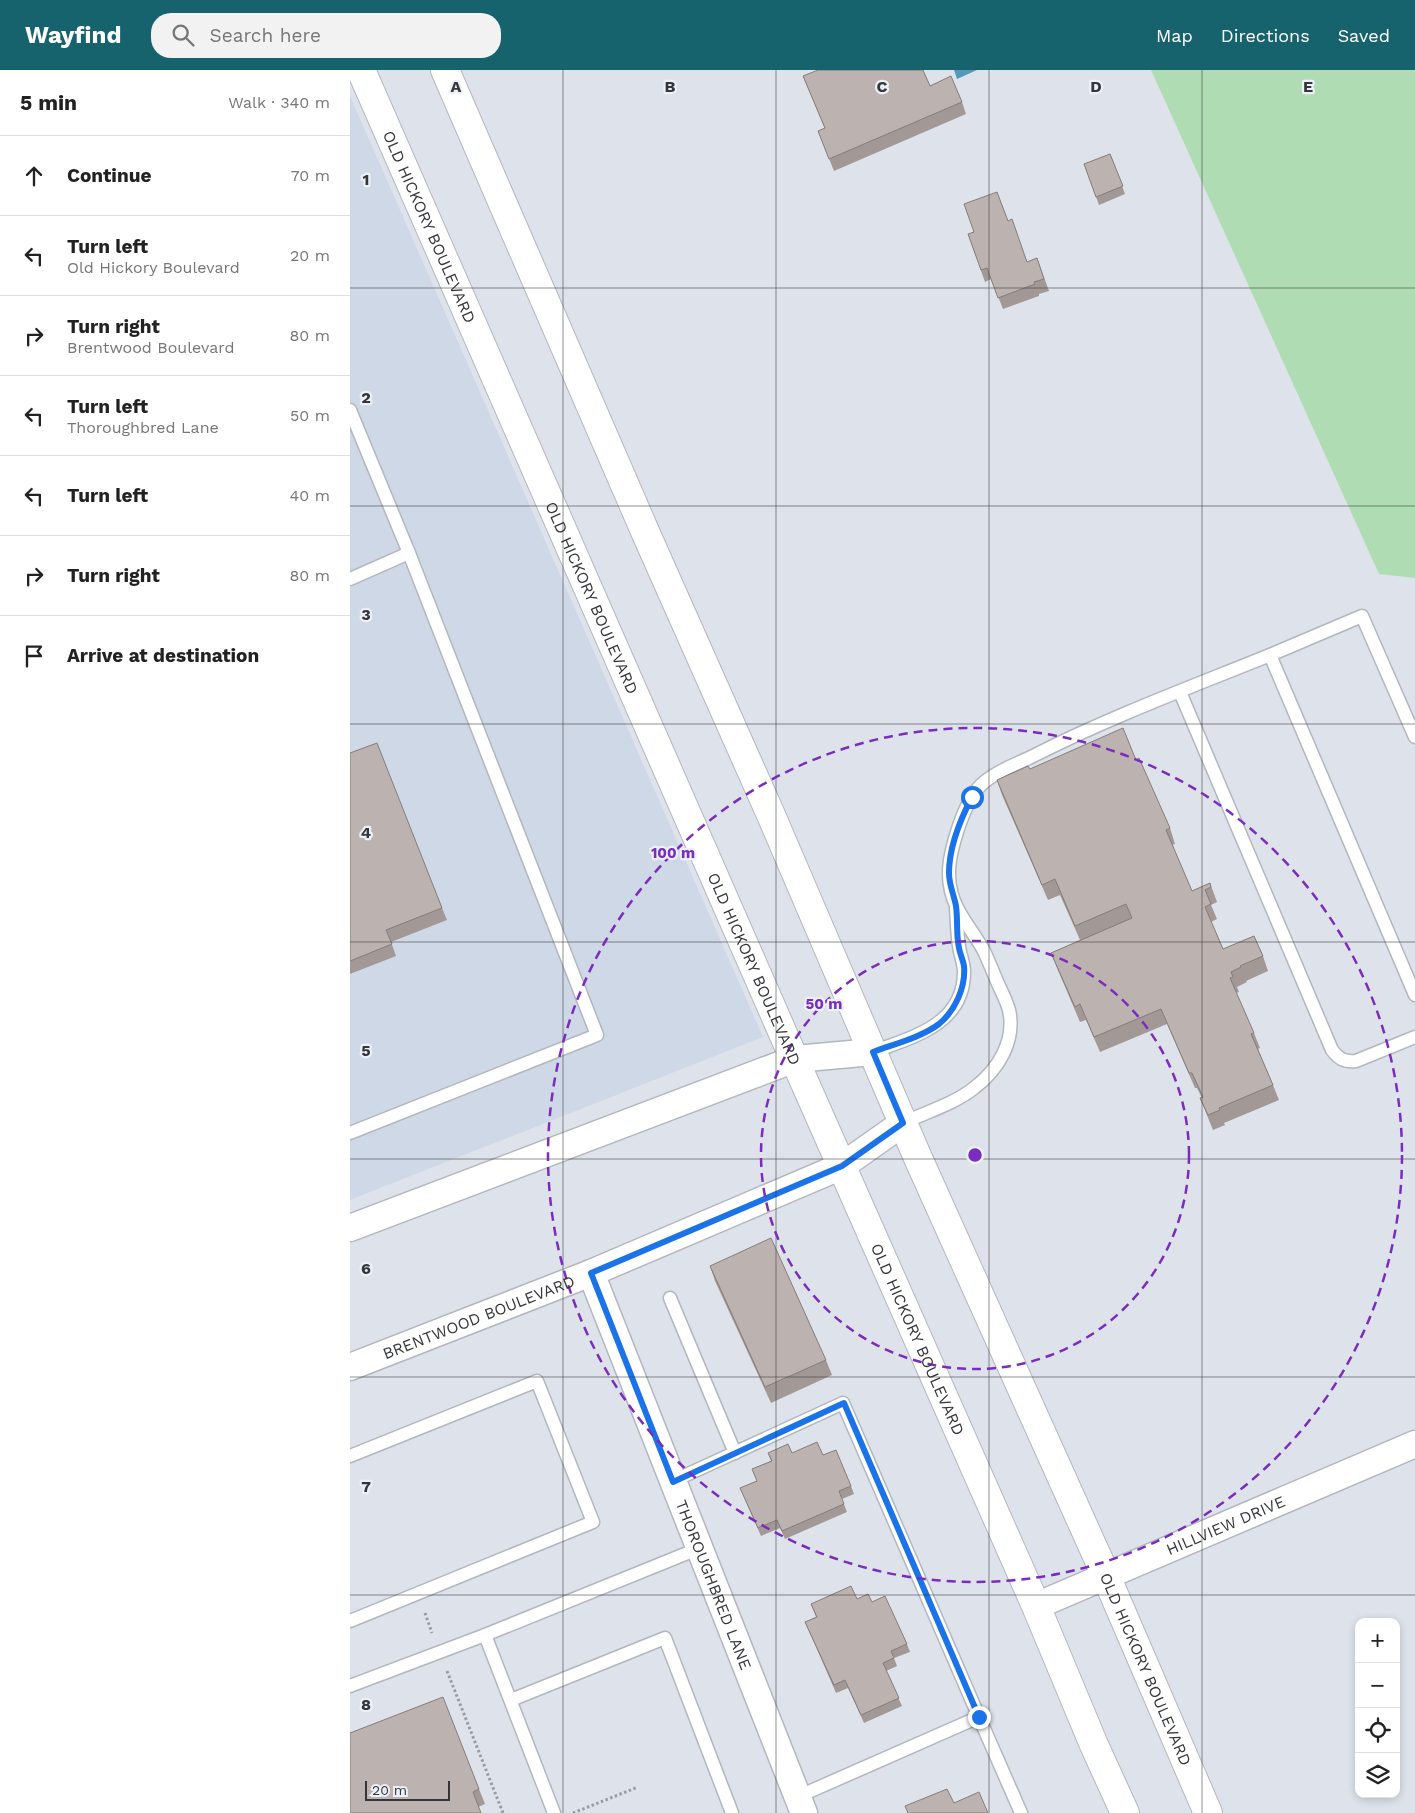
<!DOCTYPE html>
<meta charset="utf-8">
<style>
body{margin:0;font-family:"Work Sans",sans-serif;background:#f2f2f2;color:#222}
.controls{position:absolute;right:15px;bottom:15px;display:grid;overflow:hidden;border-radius:10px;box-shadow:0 2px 8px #0003}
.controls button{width:45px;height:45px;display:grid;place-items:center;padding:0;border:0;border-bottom:1px solid #e0e0e0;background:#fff;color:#222;font:25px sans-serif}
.scale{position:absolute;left:15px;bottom:12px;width:85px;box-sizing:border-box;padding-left:5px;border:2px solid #343639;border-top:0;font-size:14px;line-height:18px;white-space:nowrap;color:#343639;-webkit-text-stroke:4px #ebf0f9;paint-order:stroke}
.stop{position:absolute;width:15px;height:15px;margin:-11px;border:4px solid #1a73e8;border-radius:50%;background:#fff}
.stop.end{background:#1a73e8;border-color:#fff;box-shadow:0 1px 5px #0008}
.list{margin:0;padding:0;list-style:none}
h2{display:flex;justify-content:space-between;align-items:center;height:65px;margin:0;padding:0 20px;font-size:21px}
h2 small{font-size:16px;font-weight:400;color:#767676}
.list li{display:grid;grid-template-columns:32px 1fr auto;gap:15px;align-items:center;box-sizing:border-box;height:80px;padding:0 20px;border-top:1px solid #e0e0e0}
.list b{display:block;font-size:19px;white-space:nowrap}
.list p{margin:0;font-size:16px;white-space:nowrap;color:#767676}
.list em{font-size:16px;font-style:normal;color:#767676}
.icon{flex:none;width:28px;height:28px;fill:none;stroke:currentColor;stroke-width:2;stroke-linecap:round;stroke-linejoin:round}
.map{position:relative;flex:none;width:1065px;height:1743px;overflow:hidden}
header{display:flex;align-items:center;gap:30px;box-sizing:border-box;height:70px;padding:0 25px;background:#16626d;color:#fff}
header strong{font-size:24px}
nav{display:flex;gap:28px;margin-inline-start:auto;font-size:18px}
.search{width:350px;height:45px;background:#f2f2f2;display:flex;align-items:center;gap:12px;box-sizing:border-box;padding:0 18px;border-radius:20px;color:#767676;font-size:19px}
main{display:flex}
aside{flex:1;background:#fff}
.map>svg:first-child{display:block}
.built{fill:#cfd8e6}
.green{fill:#b0dcb4}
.water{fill:#5499b7}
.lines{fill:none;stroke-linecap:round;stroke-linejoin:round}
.lane-casing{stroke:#b2b7be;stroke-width:15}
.street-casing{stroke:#b2b7be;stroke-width:29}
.primary-casing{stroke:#b2b7be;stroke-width:30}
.path{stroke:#999da2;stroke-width:3;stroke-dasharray:2.5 2.5;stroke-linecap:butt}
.lane{stroke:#fff;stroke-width:12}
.street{stroke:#fff;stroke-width:26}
.primary{stroke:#fff;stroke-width:28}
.wall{fill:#a29996}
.building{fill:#bcb2af;stroke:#847d7a}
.route{stroke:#1a73e8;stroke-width:6}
.grid{fill:none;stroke:#343639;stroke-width:1;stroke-opacity:0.55}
.ring{fill:none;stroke:#7b2cbf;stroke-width:2.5;stroke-dasharray:9 6}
.labels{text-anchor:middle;stroke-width:4.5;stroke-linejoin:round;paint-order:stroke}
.street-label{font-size:16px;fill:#343639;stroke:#ebf0f9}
.grid-label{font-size:16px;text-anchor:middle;font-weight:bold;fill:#343639;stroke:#ebf0f9;stroke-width:4.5;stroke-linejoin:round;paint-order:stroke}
.centre{fill:#7b2cbf;stroke:#ebf0f9;stroke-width:2.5}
.ring-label{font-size:15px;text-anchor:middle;font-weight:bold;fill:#7b2cbf;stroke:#ebf0f9;stroke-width:4.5;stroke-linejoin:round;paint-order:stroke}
</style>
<header>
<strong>Wayfind</strong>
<div class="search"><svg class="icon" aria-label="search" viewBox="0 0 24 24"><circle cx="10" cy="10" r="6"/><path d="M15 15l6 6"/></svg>Search here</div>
<nav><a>Map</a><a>Directions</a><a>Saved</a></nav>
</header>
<main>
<aside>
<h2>5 min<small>Walk · 340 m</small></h2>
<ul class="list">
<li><svg class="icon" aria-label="ahead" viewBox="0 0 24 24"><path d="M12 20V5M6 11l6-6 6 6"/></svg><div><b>Continue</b></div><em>70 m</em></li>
<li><svg class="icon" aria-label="left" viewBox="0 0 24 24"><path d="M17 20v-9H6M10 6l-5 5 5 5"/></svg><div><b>Turn left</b><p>Old Hickory Boulevard</p></div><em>20 m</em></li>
<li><svg class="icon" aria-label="right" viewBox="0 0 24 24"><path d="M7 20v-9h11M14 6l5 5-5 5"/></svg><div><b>Turn right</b><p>Brentwood Boulevard</p></div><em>80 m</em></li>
<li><svg class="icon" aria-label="left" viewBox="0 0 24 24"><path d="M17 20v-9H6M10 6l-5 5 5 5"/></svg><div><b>Turn left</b><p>Thoroughbred Lane</p></div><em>50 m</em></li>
<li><svg class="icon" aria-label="left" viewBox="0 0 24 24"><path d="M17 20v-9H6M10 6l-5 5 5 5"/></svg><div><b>Turn left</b></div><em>40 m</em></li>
<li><svg class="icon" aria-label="right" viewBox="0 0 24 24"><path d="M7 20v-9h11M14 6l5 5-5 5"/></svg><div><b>Turn right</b></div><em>80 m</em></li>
<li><svg class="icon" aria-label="arrive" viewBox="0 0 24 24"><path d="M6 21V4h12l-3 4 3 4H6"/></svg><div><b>Arrive at destination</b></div></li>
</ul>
</aside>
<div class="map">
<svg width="1065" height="1743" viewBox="0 0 1065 1743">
<rect width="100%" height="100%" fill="#dee3eb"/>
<polygon class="built" points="0,26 413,967 0,1130"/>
<polygon class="green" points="801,0 1065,0 1065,508 1029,504"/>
<polygon class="water" points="604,0 627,0 607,9"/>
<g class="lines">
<g class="lane-casing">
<g id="lane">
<polyline points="0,340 59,483 247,965 0,1063"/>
<polyline points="0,509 59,483"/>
<polyline points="920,585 1012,546 1065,667"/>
<path d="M830 622 982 980C989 989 994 992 1006 991L1065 967"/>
<path d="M523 982C562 967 614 955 614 902 614 893 610 885 609 876 607 864 607 851 606 838"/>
<path d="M553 1053C576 1042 604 1034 624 1018 648 1000 666 971 659 940 656 929 650 919 646 909 642 899 638 890 634 881 623 861 606 843 601 821 596 801 601 781 607 762 612 746 619 727 631 715 644 702 667 694 683 686 760 647 841 617 920 585L1065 925"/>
<polyline points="320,1228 385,1383"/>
<polyline points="0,1386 187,1311 243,1452 0,1551"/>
<polyline points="323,1411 493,1333 629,1647"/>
<polyline points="135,1565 204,1743"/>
<polyline points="0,1616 135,1565 350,1478"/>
<polyline points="161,1630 315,1568 382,1743"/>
<polyline points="447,1727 629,1647 671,1743"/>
</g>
</g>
<g class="street-casing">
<g id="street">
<polyline points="0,1158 445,989 523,982"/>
<path id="s1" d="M241 1203 454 1743"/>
<path id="s2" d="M0 1297 241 1203 492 1096 553 1053"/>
<path id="s3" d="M686 1536 1065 1374"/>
</g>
</g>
<g class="primary-casing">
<g id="primary">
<path id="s4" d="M11 0 435 968 686 1536 744 1675 775 1743"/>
<path id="s5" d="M95 0 297 466 421 745 568 1088 756 1506 858 1743"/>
</g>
</g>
<g class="path">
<polyline points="75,1543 82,1563"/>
<polyline points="97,1601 153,1743"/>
<polyline points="223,1743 288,1717"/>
</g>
<use href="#lane" class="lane"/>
<use href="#street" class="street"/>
<use href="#primary" class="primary"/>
</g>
<g class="wall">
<polygon points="453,6 580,16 612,32 616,44 484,101 468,61 475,59"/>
<polygon points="760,84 775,124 749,135 734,94"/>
<polygon points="658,151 677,192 687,188 699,221 689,224 689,226 653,239 641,209 635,212 618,164"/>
<polygon points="0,683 92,838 97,850 41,872 46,886 0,904"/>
<polygon points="680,699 820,758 825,774 822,775 842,821 860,813 867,832 861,835 867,849 861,852 873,879 913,886 918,901 896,911 897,912 887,917 889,922 886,923 904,963 910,978 908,979 923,1015 929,1030 874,1053 875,1055 863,1060 850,1028 852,1028 847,1018 845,1018 817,954 750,982 736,950 730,952 707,898 701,883 730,870 710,825 698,830 652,725 647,710"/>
<polygon points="360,1196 476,1290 482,1305 421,1333 365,1211"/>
<polygon points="418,1383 442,1383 473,1385 501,1416 504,1424 492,1429 497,1442 435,1469 430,1458 411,1466 390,1418 407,1411 402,1399 421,1391"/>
<polygon points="507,1529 522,1532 557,1574 560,1582 544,1588 547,1596 536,1601 552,1636 514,1653 498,1618 486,1623 455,1552 466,1547 461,1534"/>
<polygon points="129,1719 135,1734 128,1737 0,1743"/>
</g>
<g class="building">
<polygon points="468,0 573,0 580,16 601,6 612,32 479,89 468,61 475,58 453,6"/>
<polygon points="760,84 773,116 746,127 734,94"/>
<polygon points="647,122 658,151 662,149 677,192 687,188 694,209 684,212 685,214 648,228 637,198 631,200 618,164 624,162 614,134"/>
<polygon points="773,658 786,690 789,688 820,758 816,760 842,821 860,813 861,817 855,820 861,834 855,837 873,879 904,866 913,886 890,896 891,897 881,902 883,907 880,908 904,963 901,964 923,1015 869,1038 870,1040 858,1045 850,1028 853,1027 842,1003 839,1003 811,939 744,967 730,934 725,937 701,883 782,848 776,834 725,856 705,809 692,815 647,710 678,696 680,699"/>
<polygon points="27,673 92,838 36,860 42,874 0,891 0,683"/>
<polygon points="421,1168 476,1290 415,1317 360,1196"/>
<polygon points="467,1372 473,1385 486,1380 501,1416 489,1421 494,1434 432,1461 427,1450 408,1458 390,1418 407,1411 402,1399 422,1391 418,1383 438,1374 442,1383"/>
<polygon points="501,1516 507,1529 518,1524 522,1532 535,1526 557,1574 541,1581 544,1588 533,1593 549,1628 511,1645 495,1610 484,1615 455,1552 467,1547 461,1534"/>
<polygon points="93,1627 129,1719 123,1722 131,1743 0,1743 0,1663"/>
<polygon points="597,1719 604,1733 629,1722 638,1743 558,1743 555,1736"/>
</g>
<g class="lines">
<path class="route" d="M622 727C610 750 599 777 599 803 599 815 604 825 606 836 608 850 606 865 609 878 610 884 613 890 614 896 616 917 605 941 589 954 570 968 544 974 523 982L553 1053 492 1096 241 1203 323 1412 494 1333 629 1647"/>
</g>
<path class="grid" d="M213 0V1743M426 0V1743M639 0V1743M852 0V1743M0 218H1065M0 436H1065M0 654H1065M0 872H1065M0 1089H1065M0 1307H1065M0 1525H1065"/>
<g class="ring">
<circle cx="625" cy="1085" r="214"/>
<circle cx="625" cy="1085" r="427"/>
</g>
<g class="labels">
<g class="street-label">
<text dy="6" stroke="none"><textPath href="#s4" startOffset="171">OLD HICKORY BOULEVARD</textPath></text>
<text dy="6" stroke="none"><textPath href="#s4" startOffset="576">OLD HICKORY BOULEVARD</textPath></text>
<text dy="6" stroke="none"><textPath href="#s4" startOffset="981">OLD HICKORY BOULEVARD</textPath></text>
<text dy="6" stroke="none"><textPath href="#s2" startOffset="138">BRENTWOOD BOULEVARD</textPath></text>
<text dy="6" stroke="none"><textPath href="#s4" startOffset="1386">OLD HICKORY BOULEVARD</textPath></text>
<text dy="6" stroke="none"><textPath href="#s3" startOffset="206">HILLVIEW DRIVE</textPath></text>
<text dy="6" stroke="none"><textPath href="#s1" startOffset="335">THOROUGHBRED LANE</textPath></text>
<text dy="6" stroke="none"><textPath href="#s5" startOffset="1746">OLD HICKORY BOULEVARD</textPath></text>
</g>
</g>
<g class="grid-label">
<text x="106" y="22">A</text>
<text x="320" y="22">B</text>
<text x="532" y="22">C</text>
<text x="746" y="22">D</text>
<text x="958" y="22">E</text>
<text x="16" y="115">1</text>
<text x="16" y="333">2</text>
<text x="16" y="550">3</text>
<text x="16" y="768">4</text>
<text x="16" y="986">5</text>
<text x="16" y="1204">6</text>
<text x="16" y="1422">7</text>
<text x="16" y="1640">8</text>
</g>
<circle cx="625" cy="1085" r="8" class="centre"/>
<g class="ring-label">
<text x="323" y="788">100 m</text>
<text x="474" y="939">50 m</text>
</g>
</svg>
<div class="controls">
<button>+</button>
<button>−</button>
<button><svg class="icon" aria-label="locate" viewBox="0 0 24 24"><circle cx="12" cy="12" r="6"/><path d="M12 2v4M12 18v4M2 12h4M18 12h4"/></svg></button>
<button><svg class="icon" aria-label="layers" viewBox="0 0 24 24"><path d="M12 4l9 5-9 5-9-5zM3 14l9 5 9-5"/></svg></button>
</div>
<div class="scale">20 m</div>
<div class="stop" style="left:622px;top:727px"></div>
<div class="stop end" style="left:629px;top:1647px"></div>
</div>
</main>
